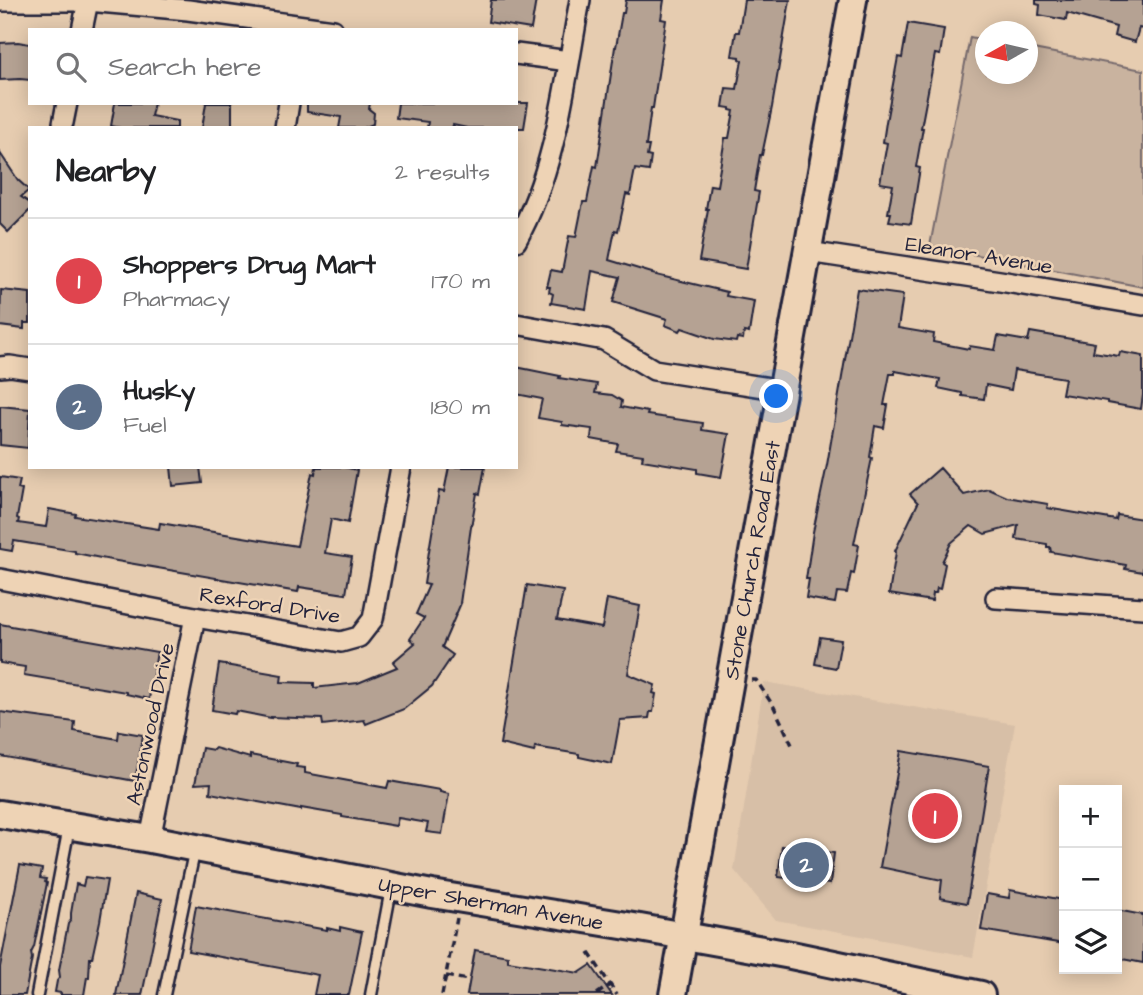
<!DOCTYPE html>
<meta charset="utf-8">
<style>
body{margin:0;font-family:"Architects Daughter",sans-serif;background:#f6f6f6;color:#202124}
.controls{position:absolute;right:21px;bottom:21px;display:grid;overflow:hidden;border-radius:0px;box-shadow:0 4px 18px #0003}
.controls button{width:63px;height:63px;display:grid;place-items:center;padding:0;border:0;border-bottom:2px solid #e0e0e0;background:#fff;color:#202124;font:35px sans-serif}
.compass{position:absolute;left:975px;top:21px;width:63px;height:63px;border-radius:50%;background:#fff;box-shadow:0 4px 18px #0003;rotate:262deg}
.you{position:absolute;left:777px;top:397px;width:24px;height:24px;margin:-18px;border:5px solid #fff;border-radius:50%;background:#1a73e8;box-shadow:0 0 0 10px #1a73e833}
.badge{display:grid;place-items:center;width:46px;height:46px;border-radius:50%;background:#d1495b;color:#fff;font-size:23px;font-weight:700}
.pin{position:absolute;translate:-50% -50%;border:4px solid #fff;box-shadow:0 2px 7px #0006}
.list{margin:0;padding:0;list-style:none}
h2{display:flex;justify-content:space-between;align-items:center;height:91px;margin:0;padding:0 28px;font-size:30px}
h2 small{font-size:23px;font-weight:400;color:#757577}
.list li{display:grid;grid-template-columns:46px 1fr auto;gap:21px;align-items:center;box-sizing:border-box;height:126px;padding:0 28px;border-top:2px solid #e0e0e0}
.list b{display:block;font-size:26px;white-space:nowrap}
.list p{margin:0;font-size:23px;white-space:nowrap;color:#757577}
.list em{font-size:23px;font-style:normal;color:#757577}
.icon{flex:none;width:38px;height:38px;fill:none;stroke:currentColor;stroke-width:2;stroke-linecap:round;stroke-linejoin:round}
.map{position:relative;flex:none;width:1143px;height:995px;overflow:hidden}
.search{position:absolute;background:#fff;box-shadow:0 4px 18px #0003;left:28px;top:28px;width:490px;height:77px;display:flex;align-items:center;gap:18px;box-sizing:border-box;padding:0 24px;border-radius:0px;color:#757577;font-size:26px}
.panel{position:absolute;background:#fff;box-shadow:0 4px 18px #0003;left:28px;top:126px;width:490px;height:343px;border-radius:0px}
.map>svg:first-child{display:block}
.built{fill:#d7bfa7}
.green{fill:#c9b39f;stroke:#766a6d;stroke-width:2}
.building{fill:#b5a293;stroke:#22223b;stroke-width:2}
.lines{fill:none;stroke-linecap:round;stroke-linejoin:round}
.service-casing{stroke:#22223b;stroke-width:15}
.minor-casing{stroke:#22223b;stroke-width:24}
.secondary-casing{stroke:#22223b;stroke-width:32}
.path{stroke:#22223b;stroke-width:3.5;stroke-dasharray:7 5;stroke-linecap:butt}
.service{stroke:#eed3b5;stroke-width:10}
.minor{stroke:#eed3b5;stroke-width:19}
.secondary{stroke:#eed3b5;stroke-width:26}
.labels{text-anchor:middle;stroke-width:5;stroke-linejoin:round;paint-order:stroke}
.street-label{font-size:21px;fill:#22223b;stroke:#eed3b5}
</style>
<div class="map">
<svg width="1143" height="995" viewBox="0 0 1143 995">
<rect width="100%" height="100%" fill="#e6ccb0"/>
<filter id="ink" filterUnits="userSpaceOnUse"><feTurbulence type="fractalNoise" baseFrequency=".0143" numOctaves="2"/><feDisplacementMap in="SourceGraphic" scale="14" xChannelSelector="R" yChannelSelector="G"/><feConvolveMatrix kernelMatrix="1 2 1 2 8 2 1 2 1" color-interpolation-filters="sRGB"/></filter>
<g filter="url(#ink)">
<polygon class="built" points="764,682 1015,724 973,957 776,920 734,870"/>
<polygon class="green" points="970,37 985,40 986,74 1028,74 1028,48 1143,70 1143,287 930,246"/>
<g class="building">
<polygon points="491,0 536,0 531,29 488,22"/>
<polygon points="626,0 664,0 661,19 666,20 653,108 651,108 646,146 649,146 647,156 651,157 649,171 635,169 630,195 626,194 618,231 615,230 609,260 652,273 652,274 727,292 726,296 754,301 749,333 744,332 743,339 737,338 736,342 714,339 682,328 680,331 665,325 667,319 613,302 620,277 592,271 586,309 551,303 553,294 549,292 550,287 547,287 551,270 562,272 569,236 576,237 583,202 587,202 594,166 597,167 615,47 616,47 622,13 624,13"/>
<polygon points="744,0 790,0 772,107 762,155 760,155 754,191 759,192 746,269 699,261 708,209 706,209 710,185 717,186 725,138 729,138 734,111 730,110 730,108 723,107 726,88 737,89 742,60 740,59 740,57 732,56 736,32 739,32"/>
<polygon points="1036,0 1143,0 1143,29 1139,28 1135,42 1114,36 1116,27 1067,13 1066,20 1039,15 1040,5 1036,4"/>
<polygon points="908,23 944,29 940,55 935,54 921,128 923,128 916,167 920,168 911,224 889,221 891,213 888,213 893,185 880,183 887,143 883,142 886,122 898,57 902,58"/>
<polygon points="18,42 30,44 30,80 20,79 0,80 0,43"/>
<polygon points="115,103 154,103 151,116 177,121 177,128 121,128 111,126"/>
<polygon points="206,103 232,103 232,128 202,128"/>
<polygon points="307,103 370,103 369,109 374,113 373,124 364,128 339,128 341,117 307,112"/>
<polygon points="398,103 528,103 524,128 467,128 453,125 452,128 427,128 428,122 396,118"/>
<polygon points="0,153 18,180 29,190 21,197 30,203 30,210 8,232 0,224"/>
<polygon points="857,289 903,295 898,328 934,334 933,342 969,349 970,346 995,350 998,336 1028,341 1030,332 1095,343 1093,352 1119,356 1120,352 1143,356 1143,395 1141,409 1107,403 1107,401 1062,394 1065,378 1014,370 1011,390 986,385 984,399 962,396 962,393 938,388 940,379 895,371 895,374 890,374 884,405 888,405 884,428 875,426 870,457 872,458 854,544 859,545 854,574 851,573 847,593 837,592 835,603 806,598 809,579 806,579 813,532 827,465"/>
<polygon points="1,290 30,293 30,323 24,323 24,329 0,326"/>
<polygon points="516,367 560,376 559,378 597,384 595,393 612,395 622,401 621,407 648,412 647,415 703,423 702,430 729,434 721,477 697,473 697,469 642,460 643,455 616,451 618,444 591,439 592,429 562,425 562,422 538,418 542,399 516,394"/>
<polygon points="0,406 30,409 28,448 0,445"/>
<polygon points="171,467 200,467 202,483 173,486"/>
<polygon points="316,467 344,467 357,470 348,523 331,519 325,553 352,557 346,594 299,587 298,592 111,560 75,553 75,551 14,541 12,551 0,549 0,477 20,480 18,489 22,490 17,518 19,519 18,523 46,527 49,509 76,514 75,516 159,529 160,523 297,546 312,473 315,474"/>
<polygon points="449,467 485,467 480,494 477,493 471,527 460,603 461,603 442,647 453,655 432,686 404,709 366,724 364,720 323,725 322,719 271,717 271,718 236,711 235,714 212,710 219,664 282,675 281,682 314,683 314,688 358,683 397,667 393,662 415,643 410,639 424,618 416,614 429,585 424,584 429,551 439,491 444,492"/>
<polygon points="940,468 964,495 989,489 1007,497 1048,504 1047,508 1116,520 1117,515 1143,519 1143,572 1125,569 1126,565 1051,552 1050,547 1047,547 1047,544 1016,539 1018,525 985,534 971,526 951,543 942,562 945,564 940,589 937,588 936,593 933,593 932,601 889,594 896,552 895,551 918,503 910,494"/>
<polygon points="527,585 563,591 557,620 602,628 607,599 640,606 628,674 655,685 653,693 656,694 653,712 650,712 649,718 620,720 612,764 579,757 579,754 535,747 534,752 500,744"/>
<polygon points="0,624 157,652 149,699 126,694 126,692 24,675 25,667 0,663"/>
<polygon points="820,637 841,640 836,668 815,664"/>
<polygon points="0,712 75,722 74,731 118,739 119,731 143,735 135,781 0,756"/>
<polygon points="202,748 213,750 215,748 250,758 250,755 297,764 296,767 305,768 305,773 387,788 389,781 440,790 440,792 449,794 442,834 426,832 428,823 398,818 396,826 342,817 342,815 301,808 301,810 210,793 211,783 195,784"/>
<polygon points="901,751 989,766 967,903 940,898 942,880 880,867"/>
<polygon points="782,846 834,853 830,884 778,877"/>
<polygon points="20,865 42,869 40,878 46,879 45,882 47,883 34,947 31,953 32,958 25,995 0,995 0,967"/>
<polygon points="85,877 107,880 100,921 92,958 90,958 89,977 87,977 84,995 61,995 61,993 55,992 57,981 60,977 59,970 68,924 71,920 71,913 76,884 83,886"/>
<polygon points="1010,890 1064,900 1064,944 981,930 987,894 1009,898"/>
<polygon points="136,893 162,899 142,995 116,995"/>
<polygon points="196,906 327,930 327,928 340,931 340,927 362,932 349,995 314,995 318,975 188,951"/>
<polygon points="1117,910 1143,915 1143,963 1117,958"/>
<polygon points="475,950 508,956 508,961 579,973 591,965 612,995 467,995"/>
</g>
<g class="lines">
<g class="service-casing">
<g id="service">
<polyline points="37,995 69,827"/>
<polyline points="164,995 195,848"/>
<polyline points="371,995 391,889"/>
</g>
</g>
<g class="minor-casing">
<g id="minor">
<polyline points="0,1 88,1 188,10 333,30"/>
<polyline points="82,30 88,1"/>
<polyline points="516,54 569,61"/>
<polyline points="63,123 67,103"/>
<polyline points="285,128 289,103"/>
<path d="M516 241C557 168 565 81 580 0"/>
<polyline points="808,252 1000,281 1143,305"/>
<polyline points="516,324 604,340 654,370 783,390"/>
<polyline points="0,367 10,366 30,369"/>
<polyline points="0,579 195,617 341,642 359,637 373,619 401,467"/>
<polyline points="996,598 1143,608"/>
<polyline points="150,839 195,617"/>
</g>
</g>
<g class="secondary-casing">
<g id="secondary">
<polyline points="0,814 150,839 432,894 640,928 791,955 981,995"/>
<polyline points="673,995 853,0"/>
</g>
</g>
<g class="path">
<polyline points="751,680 756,680 774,707 793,747"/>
<polyline points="589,953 617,995"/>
<polyline points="446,976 468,980"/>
<polyline points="597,994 610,985"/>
<polyline points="442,995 457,918"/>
</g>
<use href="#service" class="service"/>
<use href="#minor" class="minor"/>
<use href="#secondary" class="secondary"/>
</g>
</g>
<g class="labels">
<g class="street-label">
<text transform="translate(979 255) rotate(9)" y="7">Eleanor Avenue</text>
<text transform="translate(752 560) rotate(-80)" y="7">Stone Church Road East</text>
<text transform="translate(270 605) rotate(9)" y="7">Rexford Drive</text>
<text transform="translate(150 724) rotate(-78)" y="7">Astonwood Drive</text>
<text transform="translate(491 903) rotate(10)" y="7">Upper Sherman Avenue</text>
</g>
</g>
</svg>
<div class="controls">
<button>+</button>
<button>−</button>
<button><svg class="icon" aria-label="layers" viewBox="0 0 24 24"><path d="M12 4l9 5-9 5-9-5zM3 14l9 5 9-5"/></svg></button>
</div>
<svg class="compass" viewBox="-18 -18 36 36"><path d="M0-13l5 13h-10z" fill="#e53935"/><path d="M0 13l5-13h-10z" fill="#757577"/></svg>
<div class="you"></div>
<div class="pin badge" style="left:935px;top:816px;background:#e0444e">1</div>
<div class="pin badge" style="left:806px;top:865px;background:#5c6f8a">2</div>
<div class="search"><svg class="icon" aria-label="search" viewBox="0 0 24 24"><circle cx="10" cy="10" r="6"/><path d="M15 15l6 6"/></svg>Search here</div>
<section class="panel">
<h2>Nearby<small>2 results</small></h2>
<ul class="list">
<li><span class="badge" style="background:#e0444e">1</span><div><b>Shoppers Drug Mart</b><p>Pharmacy</p></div><em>170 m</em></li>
<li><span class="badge" style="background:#5c6f8a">2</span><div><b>Husky</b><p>Fuel</p></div><em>180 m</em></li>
</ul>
</section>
</div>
